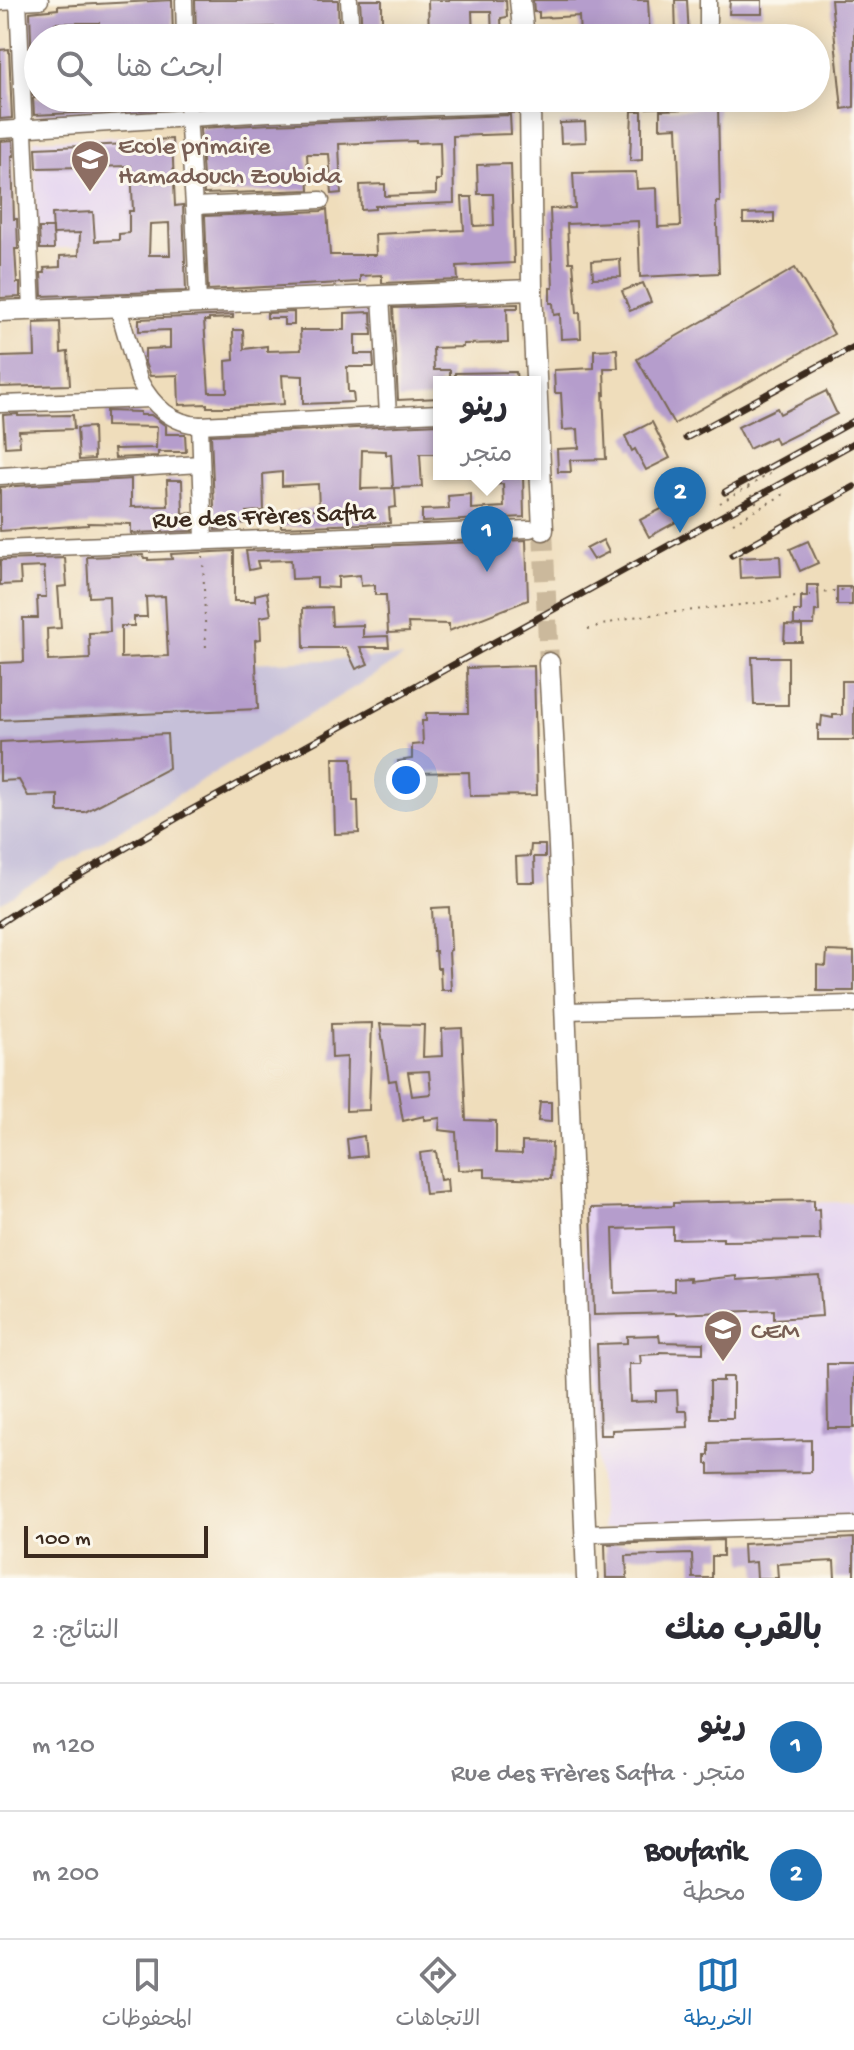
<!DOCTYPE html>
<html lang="ar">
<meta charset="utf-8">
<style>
body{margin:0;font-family:"Gochi Hand","Playpen Sans Arabic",sans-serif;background:#f2f2f3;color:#2b2b33;direction:rtl}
.scale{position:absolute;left:24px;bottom:20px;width:184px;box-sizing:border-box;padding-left:8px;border:4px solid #3b2a1e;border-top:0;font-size:22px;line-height:28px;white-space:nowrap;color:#3b2a1e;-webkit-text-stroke:6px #fbf7ec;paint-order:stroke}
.you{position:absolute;left:406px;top:780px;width:28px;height:28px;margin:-20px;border:6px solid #fff;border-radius:50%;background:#1a73e8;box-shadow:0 0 0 12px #1a73e833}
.badge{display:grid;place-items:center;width:52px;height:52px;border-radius:50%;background:#1f6fb2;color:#fff;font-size:26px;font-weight:700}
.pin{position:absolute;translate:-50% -66px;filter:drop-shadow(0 2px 4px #0008)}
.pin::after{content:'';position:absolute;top:42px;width:28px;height:24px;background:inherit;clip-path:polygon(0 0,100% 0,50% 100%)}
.popup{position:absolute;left:433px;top:376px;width:108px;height:104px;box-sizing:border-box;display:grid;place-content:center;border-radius:0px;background:#fff;filter:drop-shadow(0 2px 6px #0005);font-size:26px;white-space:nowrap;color:#7c7c81}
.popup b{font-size:30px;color:#2b2b33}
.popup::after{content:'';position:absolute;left:50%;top:100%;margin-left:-16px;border:16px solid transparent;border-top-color:#fff}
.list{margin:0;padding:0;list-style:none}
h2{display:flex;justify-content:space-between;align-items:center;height:104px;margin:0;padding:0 32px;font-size:34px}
h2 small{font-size:26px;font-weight:400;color:#7c7c81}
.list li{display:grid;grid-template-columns:52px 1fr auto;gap:24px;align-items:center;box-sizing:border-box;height:128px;padding:0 32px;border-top:2px solid #e1e1e2}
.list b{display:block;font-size:30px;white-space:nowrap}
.list p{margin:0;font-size:26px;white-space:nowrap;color:#7c7c81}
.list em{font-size:26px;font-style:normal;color:#7c7c81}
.icon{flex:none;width:44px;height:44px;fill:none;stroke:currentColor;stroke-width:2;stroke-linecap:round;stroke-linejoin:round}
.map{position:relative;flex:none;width:854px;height:1578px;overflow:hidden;direction:ltr}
.search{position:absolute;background:#fff;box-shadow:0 4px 20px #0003;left:24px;right:24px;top:24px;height:88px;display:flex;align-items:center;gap:20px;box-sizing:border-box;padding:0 28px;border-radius:44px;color:#7c7c81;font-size:30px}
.sheet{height:360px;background:#fff}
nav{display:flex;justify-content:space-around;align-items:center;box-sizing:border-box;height:112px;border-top:2px solid #e1e1e2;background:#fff;font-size:22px;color:#7c7c81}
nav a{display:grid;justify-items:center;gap:4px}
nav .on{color:#1f6fb2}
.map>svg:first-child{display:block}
.built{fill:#e4d3f1}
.industrial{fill:#c6c0d9}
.building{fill:#b59dcc;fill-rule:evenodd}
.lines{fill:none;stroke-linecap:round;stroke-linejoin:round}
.major-tunnel{stroke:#cbb99c;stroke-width:20;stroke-dasharray:20 10;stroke-linecap:butt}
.minor-casing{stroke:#7a6955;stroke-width:19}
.major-casing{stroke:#7a6955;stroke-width:23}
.path{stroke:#7a6955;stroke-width:2;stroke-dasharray:2 6;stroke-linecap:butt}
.minor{stroke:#fff;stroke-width:16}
.major{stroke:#fff;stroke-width:20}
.rail-casing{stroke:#3b2a1e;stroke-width:7}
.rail{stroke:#fbf7ec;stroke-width:4;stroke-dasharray:12;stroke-linecap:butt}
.path-bridge{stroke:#7a6955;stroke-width:2;stroke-dasharray:2 6;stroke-linecap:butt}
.labels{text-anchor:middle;stroke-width:6;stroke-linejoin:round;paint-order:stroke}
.education-label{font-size:26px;fill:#785e54;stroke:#fbf7ec;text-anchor:start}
.street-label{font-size:26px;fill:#3b2a1e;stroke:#fbf7ec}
</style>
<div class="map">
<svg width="854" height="1578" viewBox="0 0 854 1578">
<rect width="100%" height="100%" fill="#fbf7ec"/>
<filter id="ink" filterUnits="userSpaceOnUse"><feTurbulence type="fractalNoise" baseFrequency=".0125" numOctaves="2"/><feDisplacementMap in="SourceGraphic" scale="16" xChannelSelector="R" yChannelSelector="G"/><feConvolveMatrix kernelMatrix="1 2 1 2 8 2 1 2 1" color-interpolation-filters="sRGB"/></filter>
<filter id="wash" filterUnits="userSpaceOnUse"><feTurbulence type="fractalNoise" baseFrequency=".006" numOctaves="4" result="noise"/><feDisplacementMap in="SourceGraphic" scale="32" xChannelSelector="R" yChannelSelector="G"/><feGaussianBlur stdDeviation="1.8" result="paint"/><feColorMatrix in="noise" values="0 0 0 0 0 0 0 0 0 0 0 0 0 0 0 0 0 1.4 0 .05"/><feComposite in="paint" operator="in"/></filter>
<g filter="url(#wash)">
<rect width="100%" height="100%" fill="#efddbb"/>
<g class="built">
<polygon points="141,136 145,245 38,249 34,140"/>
<polygon points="854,1202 854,1521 602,1529 583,1205"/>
</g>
<polygon class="industrial" points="404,657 0,903 0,672"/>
<g id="blocks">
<g class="building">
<polygon points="172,0 173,38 144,38 144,31 119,32 119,38 100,38 99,23 55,23 55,38 38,38 38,95 33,95 30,12 58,9 58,6"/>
<polygon points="195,0 338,0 339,38 278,38 278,27 244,28 244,38 196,38"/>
<polygon points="360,0 382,0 382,33 362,34"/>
<polygon points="428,0 506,0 507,17 501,18 502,38 492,38 491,11 472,11 473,38 429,38"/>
<polygon points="533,0 648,0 650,38 580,38 579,16 539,18 539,12 534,12"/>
<polygon points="675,0 687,0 689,38 676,38"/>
<polygon points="730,0 762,0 762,14 729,14"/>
<polygon points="831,0 854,0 854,107 842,109"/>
<polygon points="9,49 12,118 0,119 0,50"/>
<polygon points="33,98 175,98 175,108 34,115"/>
<polygon points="199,98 240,98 240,104 199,106"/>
<polygon points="718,105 720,202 716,202 719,273 640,277 638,221 567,224 569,262 573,262 577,313 580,312 581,338 561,339 560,314 554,315 553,303 550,303 550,288 553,288 550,209 575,208 573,173 636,172 637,189 657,188 658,227 681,226 677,127 660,128 660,110 692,109 699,106"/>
<polygon points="632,111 642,111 642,160 630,161"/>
<polygon points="510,115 511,134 453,136 454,203 375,206 375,209 361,210 360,185 385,184 385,196 436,194 436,180 441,180 440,142 416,143 416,141 339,144 341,193 332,194 329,154 307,154 309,190 204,194 200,128 270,124"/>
<polygon points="585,122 586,142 561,143 560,123"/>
<path d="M172 139 175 206 183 205 186 291 42 296 41 273H45L44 268 60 267V256L79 255 80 233 53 234 52 214 93 212 95 241 119 240V234L129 233V211H133L131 166 37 168 36 148 152 143V140ZM169 223 170 255H149L150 224Z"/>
<polygon points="13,140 14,156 12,156 14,219 17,219 18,249 15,249 17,283 20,283 20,297 0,298 0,141"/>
<polygon points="511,164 514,263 457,266 458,280 382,283 382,275 360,276 360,282 208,290 205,216 322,211 327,209 330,255 376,255 375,234 464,230 462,197 472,197 474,226 494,225 493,194 478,194 477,165"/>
<polygon points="774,213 774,223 743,223 743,214"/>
<polygon points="39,228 53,228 54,249 40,249"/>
<polygon points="620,259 621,277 593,278 592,261"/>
<polygon points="795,268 834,334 674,424 637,359"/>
<polygon points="643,283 651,302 630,311 622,291"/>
<polygon points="518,304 518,308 507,308 508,343 463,344 463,347 433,348 434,370 450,370 450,382 439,382 439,398 398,400 393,308"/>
<polygon points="294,312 294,325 284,325 284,318 267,318 267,313"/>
<polygon points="371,312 372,335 355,335 355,354 373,354 374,367 347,367 348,392 353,392 354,402 303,404 303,376 282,375 284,404 231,407 207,407 207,404 179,405 178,375 150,376 145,363 145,349 170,348 170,330 139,331 139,319 233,315 233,318 209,319 209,321 204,321 209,392 227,392 226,361 234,360 233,330 243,330 244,349 267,346 267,351 301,350 300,330 345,330 345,313"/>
<polygon points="60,322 61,353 68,352 70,385 0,387 0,357 35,356 34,323"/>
<polygon points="617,349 618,368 604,368 605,396 603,391 606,459 570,460 571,472 558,472 557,449 579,448 578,429 563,430 561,393 555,393 554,370 594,368 594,350"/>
<polygon points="516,372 517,382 455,382 455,373"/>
<polygon points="826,391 837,414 777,444 774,437 749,449 738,427 777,408 780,414"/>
<polygon points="106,411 140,412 140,415 151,415 166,426 166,434 185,434 186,452 158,452 158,456 115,458 114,449 156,448 157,427 106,426"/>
<polygon points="18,414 18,416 73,415 74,429 19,431 20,446 5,447 3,415"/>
<polygon points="652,422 670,458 646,470 635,449 632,451 625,436"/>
<polygon points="439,424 439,454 420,454 422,487 393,488 391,454 386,455 386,451 362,450 361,489 395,488 396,507 389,508 390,523 281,527 281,519 296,519 296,510 319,509 318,484 282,486 282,472 263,474 264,511 246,512 246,523 233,524 233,529 215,530 211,435"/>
<polygon points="93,427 94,459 79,460 77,428"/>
<polygon points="478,474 523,474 524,517 422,522 422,510 449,509 448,496 471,494 471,509 504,507 503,484 478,485"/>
<polygon points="131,479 131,507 168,506 167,480 182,480 183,514 192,513 193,531 131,533 131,524 88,523 88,525 0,531 0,487"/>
<polygon points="688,495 696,511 649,537 640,520"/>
<polygon points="526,540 528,600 449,631 449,624 408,623 409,632 388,633 386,595 375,595 375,585 361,586 360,575 338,577 338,588 317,587 317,578 292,579 291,560 257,561 259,568 249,570 246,551"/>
<polygon points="603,540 609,552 593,560 586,549"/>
<polygon points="808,541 818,563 800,571 790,549"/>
<path d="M234 551V601H255V595L267 592 271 615 260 617 261 639 255 640 258 709 0 720V663L24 662 23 618H38L37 597H46L44 567 20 568 21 584 0 585V560L65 558 67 586 58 587 61 628 47 629 48 661 90 659 89 633 110 632 109 596 89 597 87 557 143 555 144 558H148V560L172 559 171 554ZM165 596 168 656 121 658V626H134V617H147L146 597Z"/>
<polygon points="780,556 781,576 740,578 739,558"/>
<polygon points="807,585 818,585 819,611 815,611 814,625 794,625 794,611 801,611 801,597 807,597"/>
<rect x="837" y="587" width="15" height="18"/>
<polygon points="331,607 332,626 363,625 363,637 388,636 389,647 360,647 368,664 356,669 346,648 304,648 303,608"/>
<polygon points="785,625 802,626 802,642 784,642"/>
<polygon points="752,657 788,657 788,705 754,705"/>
<polygon points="534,666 537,795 470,796 469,772 413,773 413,769 400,771 398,761 412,759 412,745 423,744 422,721 426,721 426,713 468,713 467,668"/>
<polygon points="842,681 854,681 854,740 818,740 818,725 821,726 822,716 833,718 833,715 842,715"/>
<polygon points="167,734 169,768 85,812 58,812 58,795 28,796 19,780 0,781 0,742"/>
<polygon points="333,758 352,758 353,801 358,801 359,833 335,834"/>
<polygon points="531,845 545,845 545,857 534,857 535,882 517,882 516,857 530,856"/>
<polygon points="449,907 451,950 449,951 451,990 441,990 440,968 437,968 436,951 434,951 432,908"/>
<polygon points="827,951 854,952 854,991 817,991 817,965 826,966"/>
<polygon points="372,1023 369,1110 346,1111 347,1057 332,1058 331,1024"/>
<path d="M380 1024 424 1025 423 1057 443 1056 442 1029 462 1028 466 1120 496 1121V1153L522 1154V1142L552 1143 551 1179 485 1177V1169L458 1170 456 1132 439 1130 440 1118 424 1120V1116L403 1121 396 1080 389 1081ZM429 1071 431 1094 412 1096 408 1072Z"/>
<polygon points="540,1102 551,1102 551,1122 538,1121"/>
<polygon points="364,1136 366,1156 349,1158 347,1139"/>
<polygon points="436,1151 440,1180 447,1179 448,1192 425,1194 420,1153"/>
<polygon points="814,1200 814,1210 819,1209 820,1240 723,1241 723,1238 673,1239 673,1227 613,1229 615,1293 674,1291 674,1279 690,1278 690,1281 737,1276 737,1280 819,1275 822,1316 774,1319 774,1310 676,1314 676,1313 594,1315 591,1208 673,1206 673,1203"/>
<polygon points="659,1335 660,1342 703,1343 703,1353 660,1352 660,1354 640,1355 641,1364 629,1364 630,1402 656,1401 656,1391 677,1390 678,1411 687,1411 688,1427 612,1430 612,1435 600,1435 597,1344 627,1343 627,1336"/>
<polygon points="827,1364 854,1364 854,1428 828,1428"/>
<polygon points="723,1377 733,1377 733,1418 710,1418 710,1381 723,1381"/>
<polygon points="811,1440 811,1472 709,1474 709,1464 706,1464 706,1455 709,1455 709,1443"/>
<polygon points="854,1538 854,1578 835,1578 834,1561 777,1564 778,1578 757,1578 756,1562 744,1563 743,1544"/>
<polygon points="723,1540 723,1556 712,1556 712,1578 693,1578 692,1554 626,1556 627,1578 606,1578 605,1544"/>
</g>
</g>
</g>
<g filter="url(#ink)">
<use href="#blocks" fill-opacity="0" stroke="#7a6955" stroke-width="2"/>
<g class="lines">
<polyline class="major-tunnel" points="543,530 549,663"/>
<g class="minor-casing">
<g id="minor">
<polyline points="18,0 32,309"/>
<polyline points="184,0 185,38"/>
<polyline points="349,0 351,38"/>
<polyline points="708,0 708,38"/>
<polyline points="0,2 40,0"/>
<polyline points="187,98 194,206 198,303"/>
<polyline points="0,130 269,113 692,98"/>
<polyline points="194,206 321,200"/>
<polyline points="381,296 388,415"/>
<path d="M118 307 139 380C152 405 172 424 200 425L439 413"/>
<polyline points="0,404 151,399"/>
<polyline points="200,425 204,540"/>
<polyline points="0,476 201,464"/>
<polyline points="0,549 530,529"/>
<polyline points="565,1011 854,1004"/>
<polyline points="585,1534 854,1525"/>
</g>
</g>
<g class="major-casing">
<g id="major">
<polyline points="520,0 524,38"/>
<polyline points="530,98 532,290 543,530"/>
<polyline points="0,311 532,290"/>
<polyline points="549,663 559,847 587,1578"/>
</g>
</g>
<g class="path">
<polyline points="720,503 775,471"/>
<polyline points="733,523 786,493"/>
<polyline points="203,557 206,650"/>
<polyline points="588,629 632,617 757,603 854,588"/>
</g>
<use href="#minor" class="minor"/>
<use href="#major" class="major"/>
<g class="rail-casing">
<g id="rail">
<polyline points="686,438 854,347"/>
<polyline points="725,492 854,421"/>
<polyline points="732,555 854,487"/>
<polyline points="0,923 21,909 184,814 854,443"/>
</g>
</g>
<use href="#rail" class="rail"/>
<polyline class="path-bridge" points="748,487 759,508"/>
</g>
</g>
<defs>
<g id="school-pin" transform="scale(2)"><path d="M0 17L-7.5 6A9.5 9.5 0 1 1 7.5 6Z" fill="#8d6e63" stroke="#fbf7ec"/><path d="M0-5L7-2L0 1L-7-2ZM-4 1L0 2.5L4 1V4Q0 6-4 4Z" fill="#fff"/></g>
</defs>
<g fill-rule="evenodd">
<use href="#school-pin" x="90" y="159"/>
<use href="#school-pin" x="723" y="1329"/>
</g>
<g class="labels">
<g class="education-label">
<text x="118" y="153">Ecole primaire<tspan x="118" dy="30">Hamadouch Zoubida</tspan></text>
<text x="751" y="1338">CEM</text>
</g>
<g class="street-label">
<text transform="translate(264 514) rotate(-2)" y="9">Rue des Frères Safta</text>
</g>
</g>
</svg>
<div class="scale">100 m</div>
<div class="you"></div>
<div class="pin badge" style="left:487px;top:572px">1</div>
<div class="popup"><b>رينو</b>متجر</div>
<div class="pin badge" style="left:680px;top:533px">2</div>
<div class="search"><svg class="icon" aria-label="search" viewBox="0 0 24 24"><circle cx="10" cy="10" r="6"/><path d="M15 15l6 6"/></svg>ابحث هنا</div>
</div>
<section class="sheet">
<h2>بالقرب منك<small>النتائج: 2</small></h2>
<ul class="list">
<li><span class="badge">1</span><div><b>رينو</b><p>متجر · Rue des Frères Safta</p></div><em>120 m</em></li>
<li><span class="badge">2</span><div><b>Boufarik</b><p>محطة</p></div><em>200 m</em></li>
</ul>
</section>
<nav>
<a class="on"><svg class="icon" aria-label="map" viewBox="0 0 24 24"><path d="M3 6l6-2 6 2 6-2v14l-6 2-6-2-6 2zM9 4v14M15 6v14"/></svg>الخريطة</a>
<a><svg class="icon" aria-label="directions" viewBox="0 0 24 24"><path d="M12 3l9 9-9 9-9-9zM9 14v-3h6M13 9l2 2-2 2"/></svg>الاتجاهات</a>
<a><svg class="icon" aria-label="saved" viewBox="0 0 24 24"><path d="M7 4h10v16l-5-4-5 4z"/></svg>المحفوظات</a>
</nav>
